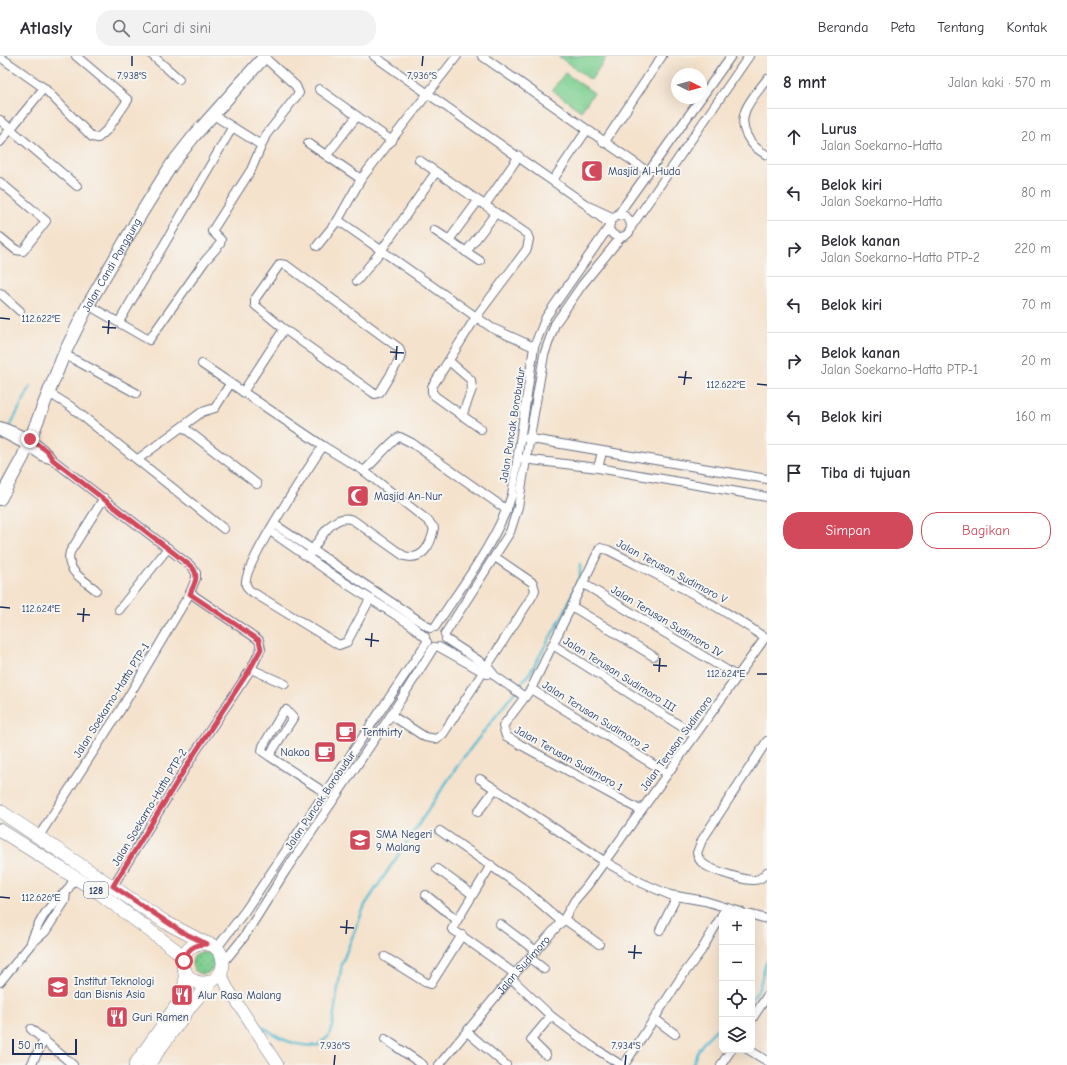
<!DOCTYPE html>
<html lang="id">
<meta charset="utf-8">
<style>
body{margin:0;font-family:"Comic Neue",sans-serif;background:#f2f2f3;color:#2b2b33}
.controls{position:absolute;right:12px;bottom:12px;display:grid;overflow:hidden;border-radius:8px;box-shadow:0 4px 16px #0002}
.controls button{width:36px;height:36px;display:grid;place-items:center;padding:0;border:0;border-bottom:1px solid #e1e1e2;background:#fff;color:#2b2b33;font:20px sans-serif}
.compass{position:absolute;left:671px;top:12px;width:36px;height:36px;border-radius:50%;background:#fff;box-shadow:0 4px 16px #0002;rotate:95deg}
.scale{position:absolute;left:12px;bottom:10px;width:65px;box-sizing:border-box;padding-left:4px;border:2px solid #1b2f5e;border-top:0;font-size:11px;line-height:14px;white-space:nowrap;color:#1b2f5e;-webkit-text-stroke:3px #f6f6f2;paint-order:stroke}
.stop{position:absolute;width:12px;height:12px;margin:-9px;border:3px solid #d1495b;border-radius:50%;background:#fff}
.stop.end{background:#d1495b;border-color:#fff;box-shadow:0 1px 4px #0008}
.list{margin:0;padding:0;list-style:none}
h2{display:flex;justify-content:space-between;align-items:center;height:52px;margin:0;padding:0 16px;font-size:17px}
h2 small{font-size:13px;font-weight:400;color:#7c7c81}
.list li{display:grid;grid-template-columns:26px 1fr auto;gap:12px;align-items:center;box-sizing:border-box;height:56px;padding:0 16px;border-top:1px solid #e1e1e2}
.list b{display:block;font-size:15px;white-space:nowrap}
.list p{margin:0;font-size:13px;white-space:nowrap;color:#7c7c81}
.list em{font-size:13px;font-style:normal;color:#7c7c81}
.actions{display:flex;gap:8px;padding:12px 16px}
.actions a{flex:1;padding:9px 0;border:1px solid #d1495b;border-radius:16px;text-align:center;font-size:14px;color:#d1495b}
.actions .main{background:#d1495b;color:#fff}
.icon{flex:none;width:22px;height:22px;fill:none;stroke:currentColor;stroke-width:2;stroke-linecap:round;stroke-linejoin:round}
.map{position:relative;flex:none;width:767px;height:1009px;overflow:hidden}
header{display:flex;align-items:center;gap:24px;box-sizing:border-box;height:56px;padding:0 20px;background:#fff;border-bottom:1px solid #e1e1e2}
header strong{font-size:19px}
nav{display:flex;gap:22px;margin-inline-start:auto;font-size:14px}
.search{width:280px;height:36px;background:#f2f2f3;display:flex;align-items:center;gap:10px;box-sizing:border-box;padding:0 14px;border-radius:16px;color:#7c7c81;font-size:15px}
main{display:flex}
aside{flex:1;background:#fff}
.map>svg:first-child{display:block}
.grass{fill:url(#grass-dots);stroke:#4c7f77}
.park{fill:#7ecf90;stroke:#4c7f77}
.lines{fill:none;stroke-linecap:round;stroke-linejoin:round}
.stream{stroke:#55bdd2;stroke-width:2.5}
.minor-casing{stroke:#676e84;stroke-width:10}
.tertiary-casing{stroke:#676e84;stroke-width:12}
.secondary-casing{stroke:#676e84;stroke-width:14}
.primary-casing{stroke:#676e84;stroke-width:14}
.minor{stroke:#fff;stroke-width:8}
.tertiary{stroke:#fff;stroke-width:11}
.secondary{stroke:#fff;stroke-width:12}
.primary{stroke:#fff;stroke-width:13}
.route{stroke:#d1495b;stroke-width:5}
.ticks{fill:none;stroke:#1b2f5e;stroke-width:1.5}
.labels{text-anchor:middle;stroke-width:4;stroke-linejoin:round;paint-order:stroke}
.shield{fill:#f6f6f2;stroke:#5d6b8a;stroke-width:1}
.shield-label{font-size:10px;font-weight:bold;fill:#1b2f5e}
.poi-label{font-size:11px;fill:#1b2f5e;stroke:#f6f6f2;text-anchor:start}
.street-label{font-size:11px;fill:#1b2f5e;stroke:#f6f6f2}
.ticks-label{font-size:10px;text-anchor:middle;fill:#1b2f5e;stroke:#f6f6f2;stroke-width:4;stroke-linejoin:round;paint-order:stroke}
</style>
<header>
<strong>Atlasly</strong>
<div class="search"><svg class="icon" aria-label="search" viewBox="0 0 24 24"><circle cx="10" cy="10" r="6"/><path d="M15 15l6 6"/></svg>Cari di sini</div>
<nav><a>Beranda</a><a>Peta</a><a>Tentang</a><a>Kontak</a></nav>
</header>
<main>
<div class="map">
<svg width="767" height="1009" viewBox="0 0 767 1009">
<defs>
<pattern id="grass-dots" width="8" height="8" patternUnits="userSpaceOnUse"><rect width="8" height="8" fill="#7ecf90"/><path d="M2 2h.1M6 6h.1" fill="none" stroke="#66a879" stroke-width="1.8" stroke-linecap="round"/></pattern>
</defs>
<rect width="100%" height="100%" fill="#f6f6f2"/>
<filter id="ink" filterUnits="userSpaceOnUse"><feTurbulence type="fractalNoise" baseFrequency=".025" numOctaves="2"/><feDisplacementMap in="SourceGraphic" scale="8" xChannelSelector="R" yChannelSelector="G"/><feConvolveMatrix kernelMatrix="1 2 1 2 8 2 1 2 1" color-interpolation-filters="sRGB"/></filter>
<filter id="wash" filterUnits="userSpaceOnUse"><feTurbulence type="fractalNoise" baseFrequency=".012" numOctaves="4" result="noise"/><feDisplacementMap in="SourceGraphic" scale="16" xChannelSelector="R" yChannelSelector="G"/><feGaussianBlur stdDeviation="0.9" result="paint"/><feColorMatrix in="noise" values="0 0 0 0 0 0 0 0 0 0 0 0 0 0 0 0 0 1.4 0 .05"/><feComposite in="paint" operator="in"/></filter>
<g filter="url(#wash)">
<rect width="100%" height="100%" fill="#f5e2cc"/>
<circle class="grass" cx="203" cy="907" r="11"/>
<g class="park">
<polygon points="558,0 607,0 591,24"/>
<polygon points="565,17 594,37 581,55 552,34"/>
</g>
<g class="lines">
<g class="stream">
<polyline points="9,372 31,330"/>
<polyline points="0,384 4,380"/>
<path d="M752 942C764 931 760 918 767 905"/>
<path d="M256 967C277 980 292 992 318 989L328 981 332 971 342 907 365 849 460 706 531 615 565 555 580 519V509"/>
<path d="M693 1009C696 991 709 980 722 968"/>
</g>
</g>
</g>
<g filter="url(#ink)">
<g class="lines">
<g class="minor-casing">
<g id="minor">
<polyline points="153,0 179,23"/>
<polyline points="374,0 588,150 614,162"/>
<polyline points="457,0 361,123 338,164 492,272 534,291"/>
<polyline points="482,0 648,116"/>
<polyline points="0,1 44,32 92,81 98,82 108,73 128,44 76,0"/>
<path d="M767 23C754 41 735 57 747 80 751 88 759 95 767 99"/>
<polyline points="319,33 392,85"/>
<polyline points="212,58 261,89"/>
<polyline points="0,64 77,130"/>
<polyline points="0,86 44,32"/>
<polyline points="308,87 361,123"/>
<polyline points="604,87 662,0"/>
<polyline points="327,99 357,60"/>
<polyline points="419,104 527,178 529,183 527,193 476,261 432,331 432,336 435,340 481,373"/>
<polyline points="553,124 587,74"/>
<polyline points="0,126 46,165 23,195 16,194 0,181"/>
<polyline points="485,149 519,100"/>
<polyline points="591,154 610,168"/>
<circle cx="620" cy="170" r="11"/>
<polyline points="617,160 731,0"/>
<polyline points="631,171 749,0"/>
<polyline points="434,174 480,205"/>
<polyline points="449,184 478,145"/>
<polyline points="317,190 338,164"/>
<polyline points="466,196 496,157"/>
<polygon points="280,208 286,209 399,292 401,298 400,303 380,336 375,338 372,336 284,273 255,249 255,243"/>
<polyline points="357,225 381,195 436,116"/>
<polyline points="0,237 20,255"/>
<polyline points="88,249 149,284 205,205 220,188 221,184 212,175 251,114 266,79 299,37 296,30 264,1"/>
<polyline points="119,266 232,72"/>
<polyline points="64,298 136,337"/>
<polyline points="449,305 471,324 472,333 462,360"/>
<path d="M202 308 323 390 364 415 427 464 434 472C431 489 423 505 404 500L353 464C332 455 318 487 308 501"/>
<polyline points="243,336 284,273"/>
<polyline points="49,337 70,350 224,473"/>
<path d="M0 370C20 377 40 386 53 404L192 511 196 517V522L190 537 121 653 39 780"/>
<polyline points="183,371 257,428"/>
<polyline points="0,376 27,390 43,401 53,404"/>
<polyline points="526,382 767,423"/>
<path d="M323 390C310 410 241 512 246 529L249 534 339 589 347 586 370 543"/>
<polyline points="138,403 202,356 215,352 230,328"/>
<polyline points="523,403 598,412 767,441"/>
<polyline points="598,412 602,396"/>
<path d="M364 415C371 409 395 381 400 381L412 387 507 454"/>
<polyline points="274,468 430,572"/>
<polyline points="270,475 339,523 410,568 425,581"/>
<polyline points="584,528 738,621"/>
<path d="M96 534C83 523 65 515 70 496L104 442"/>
<polyline points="573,551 653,600"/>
<polyline points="119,554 168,492"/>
<path d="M435 571C463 528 495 488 512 439L534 291 546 261 609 171"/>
<polyline points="445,578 510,476 518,451 544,299 555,268 582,229 621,181"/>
<polyline points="446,583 487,610 495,620 525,641"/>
<polyline points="553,589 695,679"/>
<polyline points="439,591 487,618"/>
<polyline points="251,613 285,628"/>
<polyline points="531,633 667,717"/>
<polyline points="391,659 425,681 436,683 443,678 533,539 535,534 533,527 495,501"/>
<path d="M767 685 702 784 697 797C698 802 700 806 705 809 712 814 745 825 754 824 759 824 764 820 767 816"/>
<polyline points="269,700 293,662 286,654 283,656 263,690 262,695 269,700 324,736"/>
<polyline points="480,723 604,805 642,827 670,839 705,845 741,856"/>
<polyline points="478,756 494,734"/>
<polyline points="440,775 523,832 562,866"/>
<polyline points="491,809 452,873 515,918"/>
<polyline points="437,813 472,838"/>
<polyline points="113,830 196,695 251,613 261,593 259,584 190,537"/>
<polyline points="426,839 457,864"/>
<polyline points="752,859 767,863"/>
<polyline points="564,863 599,888"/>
<polyline points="500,868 536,895"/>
<polyline points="660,874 677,840"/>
<path d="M31 886C38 867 49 847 66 836"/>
<polyline points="216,893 245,855 427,586"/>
<polyline points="385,901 425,926 431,928 462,879"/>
<polyline points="530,902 544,913"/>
<polyline points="223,907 244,881 286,814 391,659 434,591"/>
<polyline points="511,922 551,960 593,991 621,1009"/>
<polyline points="0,926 31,888 45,876 65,845 66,836 76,821"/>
<polyline points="655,963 675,978"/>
<polyline points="752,963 767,940"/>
<polyline points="31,973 73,1009"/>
<polyline points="467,976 506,1009"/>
<polyline points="385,983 423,1009"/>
<polyline points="749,994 767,1005"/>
<polyline points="546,999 531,984 551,960"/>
<polyline points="31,1009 44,984"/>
<path id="s1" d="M439 1009 511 922 564 863 575 844 587 830 765 582C716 547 661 521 608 494L600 492 531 633 503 670 506 680 521 689 640 754"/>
<polyline points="624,1009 680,923 701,895 722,859"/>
<polyline points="721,1009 731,994"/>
</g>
</g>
<g class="tertiary-casing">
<polyline id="tertiary" points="221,916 227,931 278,1009"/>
</g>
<g class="secondary-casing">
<g id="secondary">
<path id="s2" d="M0 443 23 401 64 298 88 249 142 156 172 108 194 80 265 0"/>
</g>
</g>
<g class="primary-casing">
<g id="primary">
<polyline points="0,755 165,866 207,888"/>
<polyline points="0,774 98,836 177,895 184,905"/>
<circle cx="203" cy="907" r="20"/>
<polyline points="135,1009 180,945 185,928 185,915"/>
<polyline points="148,1009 192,948 211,926"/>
</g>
</g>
<use href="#minor" class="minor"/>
<use href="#tertiary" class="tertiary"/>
<use href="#secondary" class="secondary"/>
<use href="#primary" class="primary"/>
</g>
</g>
<g class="lines" filter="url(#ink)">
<path class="route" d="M30 383 47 395 53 404 192 511C200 520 194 528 190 538L259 584 261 593 250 613 196 695 113 830 182 876 207 888C194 888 187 893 184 905"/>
</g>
<path class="ticks" d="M132 10V0M422 10 423 0M0 262 10 263M102 271 116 272M108 278 109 264M390 296 404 297M396 304 397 290M678 321 692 322M757 328 767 329M684 329 686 315M0 551 10 552M77 558 90 559M83 566 84 552M365 583 379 585M371 591 372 577M653 609 667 610M659 616 660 602M757 618H767M0 841 10 842M340 871 354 872M346 878 347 864M628 896 642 897M634 903 635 889M334 1009 335 999M625 1009 626 999"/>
<defs>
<g id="mosque-square" transform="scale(1.15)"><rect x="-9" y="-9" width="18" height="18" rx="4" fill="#d1495b" stroke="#f6f6f2"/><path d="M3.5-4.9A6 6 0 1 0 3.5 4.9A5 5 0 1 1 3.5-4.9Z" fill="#fff"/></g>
<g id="cafe-square" transform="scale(1.15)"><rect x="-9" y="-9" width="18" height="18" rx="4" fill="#d1495b" stroke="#f6f6f2"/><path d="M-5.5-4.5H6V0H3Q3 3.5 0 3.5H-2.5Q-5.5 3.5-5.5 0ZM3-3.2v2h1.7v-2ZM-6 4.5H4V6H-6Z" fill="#fff"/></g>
<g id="school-square" transform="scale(1.15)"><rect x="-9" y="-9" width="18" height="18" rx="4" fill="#d1495b" stroke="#f6f6f2"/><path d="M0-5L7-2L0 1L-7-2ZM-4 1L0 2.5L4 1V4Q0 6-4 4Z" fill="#fff"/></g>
<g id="university-square" transform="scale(1.15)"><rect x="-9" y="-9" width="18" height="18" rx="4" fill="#d1495b" stroke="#f6f6f2"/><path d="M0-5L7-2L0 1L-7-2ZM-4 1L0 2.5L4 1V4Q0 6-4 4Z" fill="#fff"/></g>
<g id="restaurant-square" transform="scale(1.15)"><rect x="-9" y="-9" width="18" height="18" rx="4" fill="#d1495b" stroke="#f6f6f2"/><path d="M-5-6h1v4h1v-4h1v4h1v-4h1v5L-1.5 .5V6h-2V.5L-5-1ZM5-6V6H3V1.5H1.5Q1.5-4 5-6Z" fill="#fff"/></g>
</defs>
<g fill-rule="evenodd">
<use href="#mosque-square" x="592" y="115"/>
<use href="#mosque-square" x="358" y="440"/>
<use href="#cafe-square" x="346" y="676"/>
<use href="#cafe-square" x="325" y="696"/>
<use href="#school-square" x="360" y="784"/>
<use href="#university-square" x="58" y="931"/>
<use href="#restaurant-square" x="182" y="939"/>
<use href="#restaurant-square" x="117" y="961"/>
</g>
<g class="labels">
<rect class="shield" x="84" y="826" width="24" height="16" rx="3"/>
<g class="shield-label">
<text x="96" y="838">128</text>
</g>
<g class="poi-label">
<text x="608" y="119">Masjid Al-Huda</text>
<text x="374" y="444">Masjid An-Nur</text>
<text x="362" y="680">Tenthirty</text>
<text x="310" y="700" text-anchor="end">Nakoa</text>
<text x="376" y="782">SMA Negeri<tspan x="376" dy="13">9 Malang</tspan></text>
<text x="74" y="929">Institut Teknologi<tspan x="74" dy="13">dan Bisnis Asia</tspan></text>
<text x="198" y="943">Alur Rasa Malang</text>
<text x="132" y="965">Guri Ramen</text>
</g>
<g class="street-label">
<text dy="4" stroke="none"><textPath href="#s2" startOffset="260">Jalan Candi Panggung</textPath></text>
<text transform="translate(512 369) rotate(-81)" y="4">Jalan Puncak Borobudur</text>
<text transform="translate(672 515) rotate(28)" y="4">Jalan Terusan Sudimoro V</text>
<text transform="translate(667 565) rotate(31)" y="4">Jalan Terusan Sudimoro IV</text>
<text transform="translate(620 618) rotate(32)" y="4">Jalan Terusan Sudimoro III</text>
<text transform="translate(111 644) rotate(-58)" y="4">Jalan Soekarno-Hatta PTP-1</text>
<text transform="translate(596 660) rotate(32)" y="4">Jalan Terusan Sudimoro 2</text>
<text transform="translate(676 687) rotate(-54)" y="4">Jalan Terusan Sudimoro</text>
<text transform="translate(569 702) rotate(29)" y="4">Jalan Terusan Sudimoro 1</text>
<text transform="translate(320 744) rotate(-56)" y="4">Jalan Puncak Borobudur</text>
<text transform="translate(149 751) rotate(-59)" y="4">Jalan Soekarno-Hatta PTP-2</text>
<text dy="4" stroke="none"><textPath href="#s1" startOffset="131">Jalan Sudimoro</textPath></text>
</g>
</g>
<g class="ticks-label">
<text x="132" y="23">7.938°S</text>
<text x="422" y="23">7.936°S</text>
<text x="41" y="266">112.622°E</text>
<text x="726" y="332">112.622°E</text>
<text x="41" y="556">112.624°E</text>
<text x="726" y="621">112.624°E</text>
<text x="41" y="845">112.626°E</text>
<text x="335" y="993">7.936°S</text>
<text x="626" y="993">7.934°S</text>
</g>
</svg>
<div class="controls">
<button>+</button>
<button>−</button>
<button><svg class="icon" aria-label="locate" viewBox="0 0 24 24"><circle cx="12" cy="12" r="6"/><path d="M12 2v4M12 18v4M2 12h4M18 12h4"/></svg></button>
<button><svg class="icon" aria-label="layers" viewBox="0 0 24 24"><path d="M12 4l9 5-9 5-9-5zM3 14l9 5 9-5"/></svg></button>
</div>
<svg class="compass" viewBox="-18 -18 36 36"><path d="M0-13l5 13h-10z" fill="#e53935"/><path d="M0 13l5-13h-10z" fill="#7c7c81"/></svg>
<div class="scale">50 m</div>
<div class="stop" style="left:184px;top:905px"></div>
<div class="stop end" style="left:30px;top:383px"></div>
</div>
<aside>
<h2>8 mnt<small>Jalan kaki · 570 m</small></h2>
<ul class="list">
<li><svg class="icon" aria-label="ahead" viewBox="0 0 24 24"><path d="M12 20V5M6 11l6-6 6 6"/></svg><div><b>Lurus</b><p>Jalan Soekarno-Hatta</p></div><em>20 m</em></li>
<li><svg class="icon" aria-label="left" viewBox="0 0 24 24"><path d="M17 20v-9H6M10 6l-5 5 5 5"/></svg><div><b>Belok kiri</b><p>Jalan Soekarno-Hatta</p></div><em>80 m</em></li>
<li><svg class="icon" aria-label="right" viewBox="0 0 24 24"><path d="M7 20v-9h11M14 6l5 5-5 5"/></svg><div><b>Belok kanan</b><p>Jalan Soekarno-Hatta PTP-2</p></div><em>220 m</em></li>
<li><svg class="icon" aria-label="left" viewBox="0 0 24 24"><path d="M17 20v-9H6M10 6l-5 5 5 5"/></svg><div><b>Belok kiri</b></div><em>70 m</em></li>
<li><svg class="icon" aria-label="right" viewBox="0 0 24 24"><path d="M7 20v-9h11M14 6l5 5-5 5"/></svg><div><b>Belok kanan</b><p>Jalan Soekarno-Hatta PTP-1</p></div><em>20 m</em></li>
<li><svg class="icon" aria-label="left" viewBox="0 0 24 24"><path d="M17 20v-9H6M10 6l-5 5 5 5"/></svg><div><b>Belok kiri</b></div><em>160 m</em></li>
<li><svg class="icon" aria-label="arrive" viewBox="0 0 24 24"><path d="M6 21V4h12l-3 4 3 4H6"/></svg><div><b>Tiba di tujuan</b></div></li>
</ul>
<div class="actions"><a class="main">Simpan</a><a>Bagikan</a></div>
</aside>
</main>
